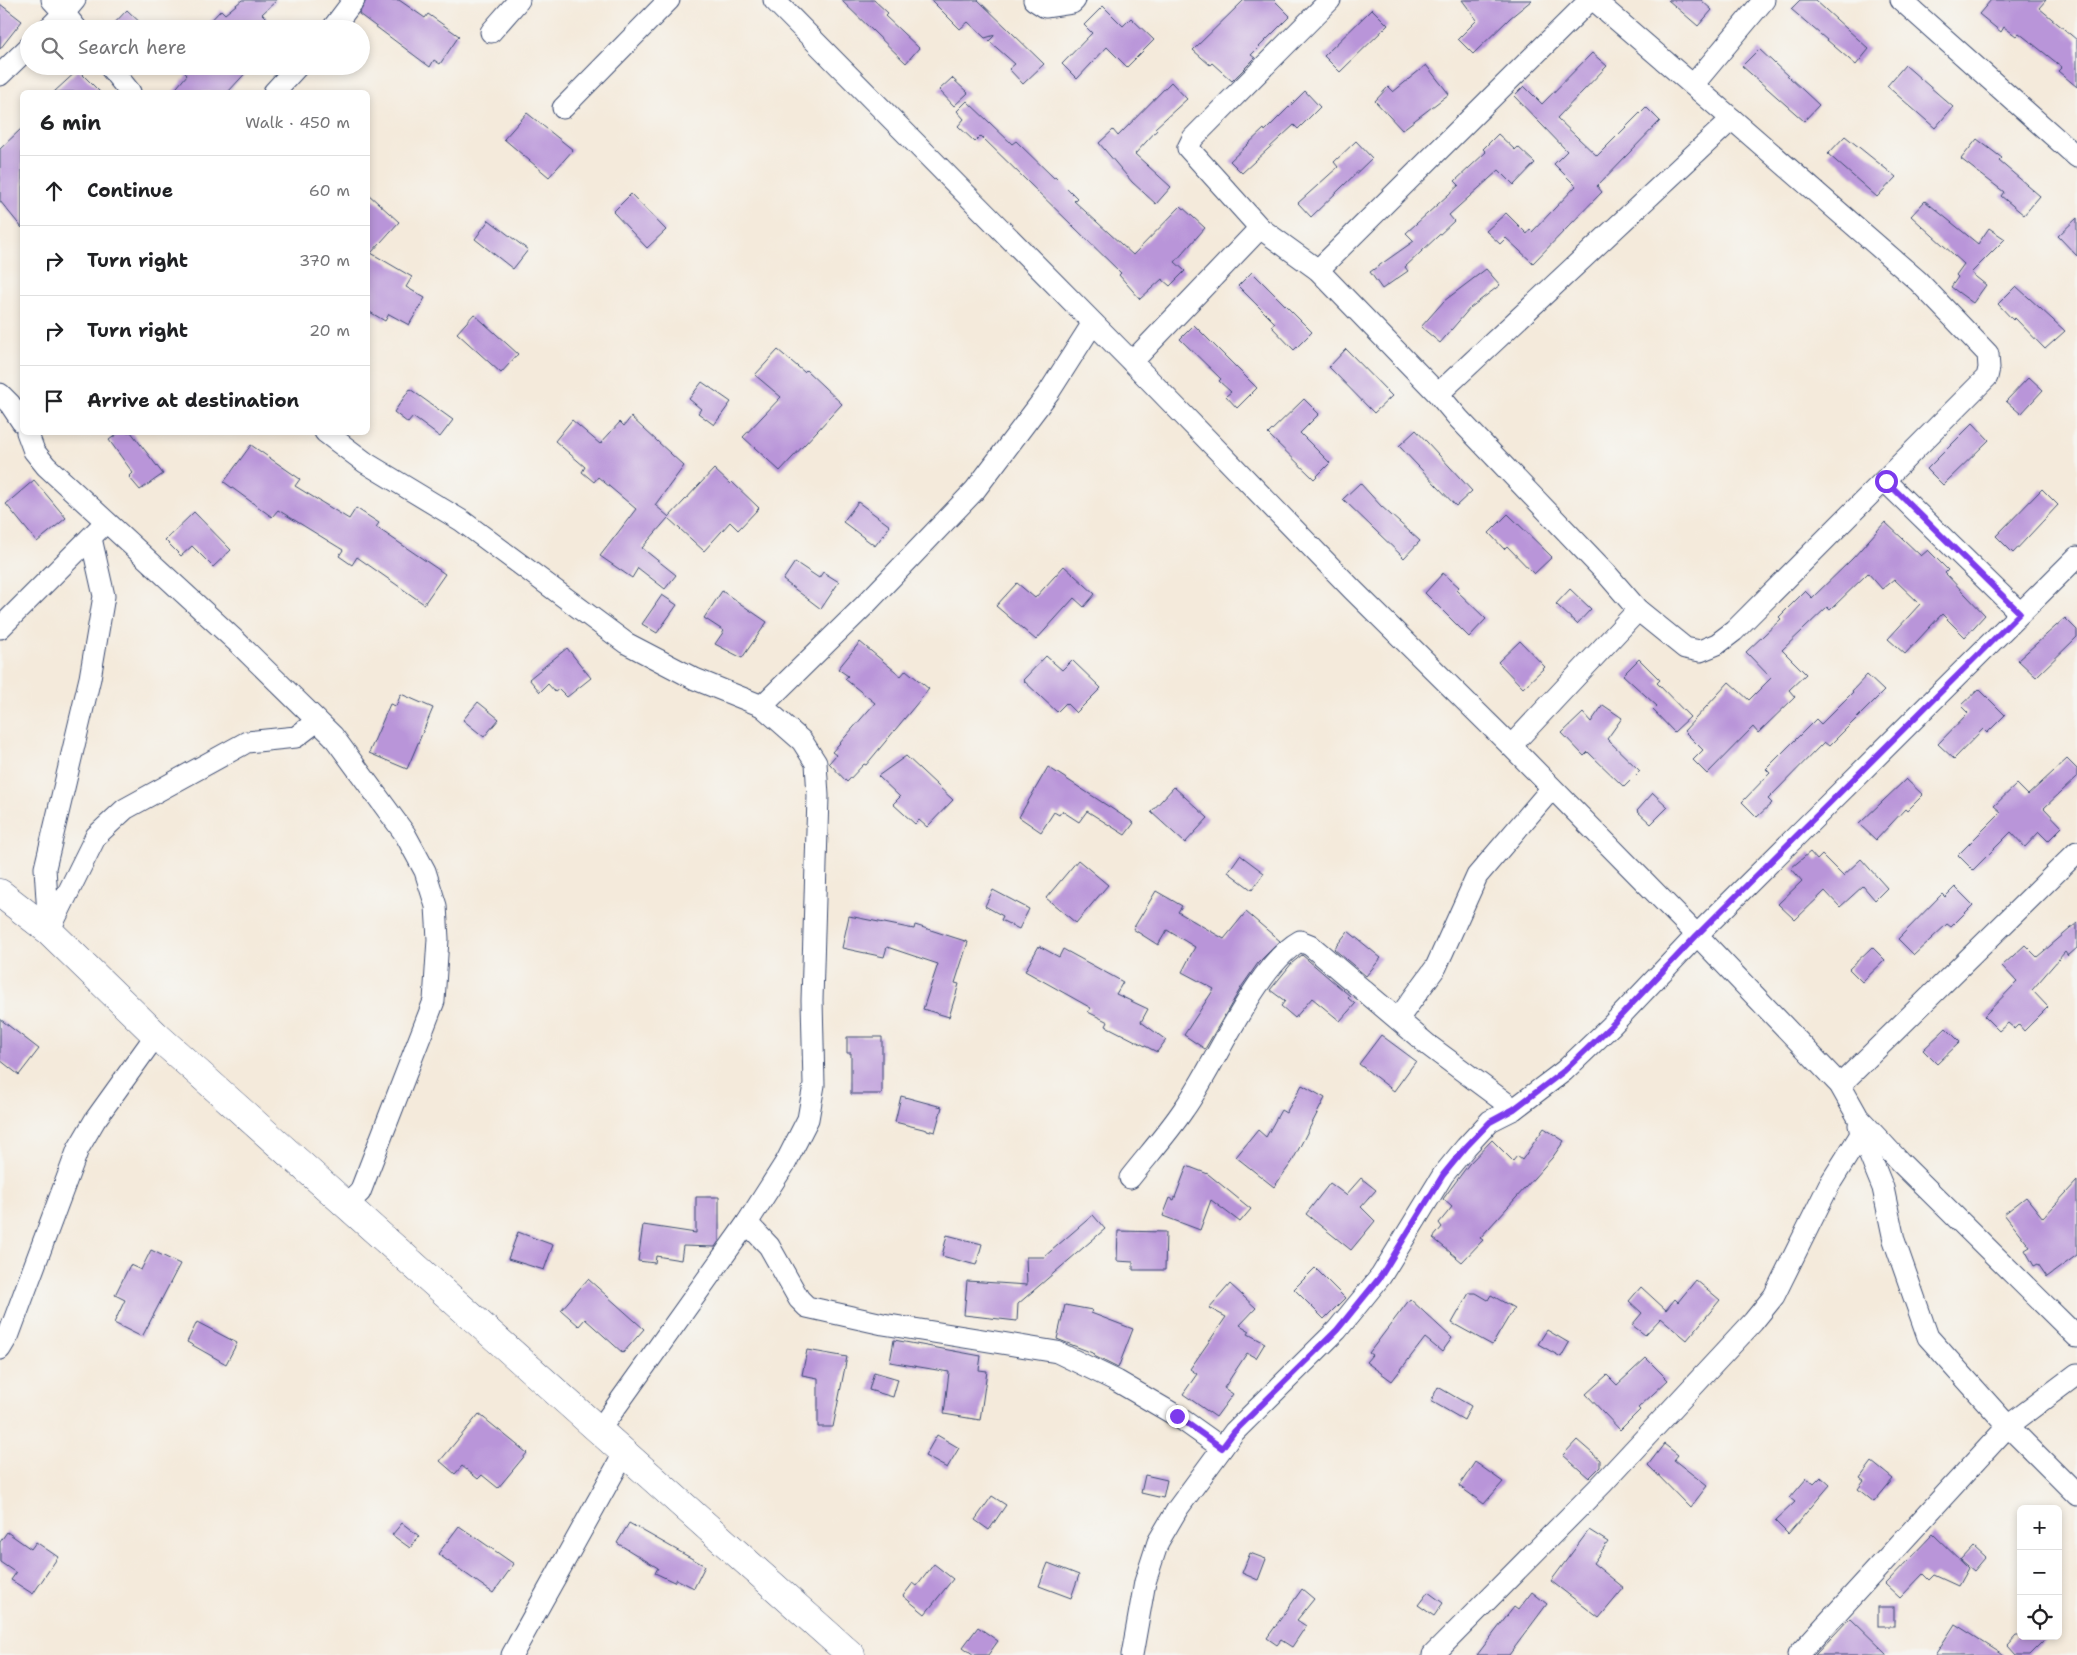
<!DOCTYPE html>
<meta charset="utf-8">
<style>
body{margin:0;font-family:"Shantell Sans",sans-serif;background:#f6f6f6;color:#202124}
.controls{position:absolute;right:15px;bottom:15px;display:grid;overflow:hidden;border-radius:8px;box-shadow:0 2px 8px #0003}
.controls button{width:45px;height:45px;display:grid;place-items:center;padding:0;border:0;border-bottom:1px solid #e0e0e0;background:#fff;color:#202124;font:25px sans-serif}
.stop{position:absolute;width:15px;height:15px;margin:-11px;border:4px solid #7c3aed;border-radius:50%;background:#fff}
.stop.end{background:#7c3aed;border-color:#fff;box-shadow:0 1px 5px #0008}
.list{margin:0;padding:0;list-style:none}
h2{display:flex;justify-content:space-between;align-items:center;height:65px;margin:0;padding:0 20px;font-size:21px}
h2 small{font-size:16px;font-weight:400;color:#757577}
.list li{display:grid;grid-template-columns:32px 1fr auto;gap:15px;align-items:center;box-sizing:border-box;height:70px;padding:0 20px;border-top:1px solid #e0e0e0}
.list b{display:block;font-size:19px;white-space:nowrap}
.list em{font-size:16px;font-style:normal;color:#757577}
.icon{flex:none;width:28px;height:28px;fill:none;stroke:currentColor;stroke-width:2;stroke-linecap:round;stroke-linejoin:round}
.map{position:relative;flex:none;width:2077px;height:1655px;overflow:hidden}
.search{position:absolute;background:#fff;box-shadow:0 2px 8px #0003;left:20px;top:20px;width:350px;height:55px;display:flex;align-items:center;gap:12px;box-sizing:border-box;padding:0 18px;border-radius:28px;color:#757577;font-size:19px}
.panel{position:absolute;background:#fff;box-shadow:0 2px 8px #0003;left:20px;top:90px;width:350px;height:345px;border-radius:8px}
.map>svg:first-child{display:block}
.building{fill:#b995d9}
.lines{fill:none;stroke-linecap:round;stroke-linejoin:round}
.minor-casing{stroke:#3c4b71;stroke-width:23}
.tertiary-casing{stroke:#3c4b71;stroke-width:29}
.minor{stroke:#fff;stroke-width:21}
.tertiary{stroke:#fff;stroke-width:28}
.route{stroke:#7c3aed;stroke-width:6}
</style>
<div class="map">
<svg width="2077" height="1655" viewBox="0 0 2077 1655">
<rect width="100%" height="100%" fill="#f6f6f2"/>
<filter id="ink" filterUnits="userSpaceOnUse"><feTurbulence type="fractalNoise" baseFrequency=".02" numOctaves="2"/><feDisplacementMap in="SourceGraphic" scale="10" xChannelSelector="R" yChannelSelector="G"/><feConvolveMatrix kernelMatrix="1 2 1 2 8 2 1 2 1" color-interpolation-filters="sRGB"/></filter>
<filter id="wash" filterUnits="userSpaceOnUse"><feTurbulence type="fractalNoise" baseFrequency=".0096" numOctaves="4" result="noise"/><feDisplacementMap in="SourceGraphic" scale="20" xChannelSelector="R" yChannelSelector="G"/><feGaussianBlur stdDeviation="1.12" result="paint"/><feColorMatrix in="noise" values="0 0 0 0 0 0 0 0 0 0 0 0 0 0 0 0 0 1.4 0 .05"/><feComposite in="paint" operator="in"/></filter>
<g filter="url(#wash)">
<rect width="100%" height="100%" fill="#f4eadb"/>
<g id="blocks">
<g class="building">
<polygon points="242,0 277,0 262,14 278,29 203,29 221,10 225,14"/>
<polygon points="366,0 399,0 425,18 428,14 459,36 440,64 434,60 430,67 359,14"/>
<polygon points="841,0 874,0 888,13 885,16 919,48 906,63"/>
<polygon points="931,0 978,0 1044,64 1023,84 1009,69 1015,64 989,41 995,35 985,38 968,22 960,29"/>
<polygon points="1244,0 1274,0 1290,16 1251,55 1255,58 1232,81 1212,63 1210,65 1193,50"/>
<polygon points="1462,0 1532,0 1510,18 1473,54 1458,39 1477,20"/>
<polygon points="1668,0 1701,0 1712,10 1698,26"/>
<polygon points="1800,0 1815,0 1869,49 1856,65 1791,9"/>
<polygon points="1991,0 2046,0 2039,8 2077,40 2077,87 2058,71 2062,67 2019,33 2016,36 2004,27 2001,32 1979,14"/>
<polygon points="0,4 22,21 0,49"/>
<polygon points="1103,6 1123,26 1131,18 1154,40 1127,67 1107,47 1077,79 1062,64 1092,33 1084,25"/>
<polygon points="1372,9 1388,25 1340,72 1324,56"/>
<polygon points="127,10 147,29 109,29"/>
<polygon points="1759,49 1819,105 1804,121 1742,66"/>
<polygon points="1592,53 1607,66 1557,118 1597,156 1646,107 1660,121 1597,186 1602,192 1533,263 1506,238 1500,244 1486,231 1506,213 1527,234 1530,230 1532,232 1576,186 1554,164 1567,151 1514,96 1524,86 1542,104"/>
<polygon points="1426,65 1449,94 1402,130 1375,101 1388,87 1393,92"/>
<polygon points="1905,65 1953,107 1935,128 1887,86"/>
<polygon points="179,66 252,66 228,92 173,92 187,75"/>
<polygon points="78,70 100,92 54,92"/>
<polygon points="952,78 968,93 954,106 939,90"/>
<polygon points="1171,82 1187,99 1155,128 1157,130 1135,154 1171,187 1156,204 1132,182 1099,143 1113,130 1118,136"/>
<polygon points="1305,91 1320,107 1298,129 1294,125 1242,173 1230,161 1264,129 1265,131"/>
<polygon points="967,101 1012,144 1016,141 1054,178 1055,176 1077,198 1074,201 1133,255 1181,206 1205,228 1175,262 1185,271 1170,286 1162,279 1140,299 1119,275 1121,273 981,136 975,142 958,126 964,119 957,111"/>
<polygon points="527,113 573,150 549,177 504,139"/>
<polygon points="22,128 22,228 0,201 0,149"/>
<polygon points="1498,134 1515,150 1518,147 1535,163 1514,185 1499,170 1449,215 1454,221 1405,267 1408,271 1382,289 1370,272 1414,241 1406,233 1459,185 1455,181 1486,152 1483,149"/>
<polygon points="1845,136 1896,177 1877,197 1828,154"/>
<polygon points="1977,139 2002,158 1999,161 2040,196 2024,215 2001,196 2004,192 1961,159"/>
<polygon points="1356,141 1372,158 1311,217 1298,203 1338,167 1334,162"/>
<polygon points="368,194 399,222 371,253 412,277 406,287 425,298 409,325 389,314 385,321 368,311"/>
<polygon points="631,194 666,230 647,248 613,212"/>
<polygon points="1925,201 1978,244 1989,228 2005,239 1971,273 1986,285 1973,303 1951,287 1958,277 1956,275 1964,264 1911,216"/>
<polygon points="2077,218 2077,256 2058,236"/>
<polygon points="489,220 528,250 513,269 475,239"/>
<polygon points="1486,269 1500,285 1470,308 1440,343 1421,327 1444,301"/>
<polygon points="1252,272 1312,332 1294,350 1271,326 1275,323 1238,286"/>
<polygon points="2016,286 2065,331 2045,349 2015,318 2013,320 1998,304"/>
<polygon points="474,314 518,354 501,373 457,333"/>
<polygon points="1194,325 1257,388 1237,408 1226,396 1231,392 1219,381 1221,379 1180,339"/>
<polygon points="1346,349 1392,396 1374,413 1329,367"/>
<polygon points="778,350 804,372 806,370 842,404 780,471 743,437 781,397 755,375"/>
<polygon points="2029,377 2043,390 2021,414 2006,401"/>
<polygon points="702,382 731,402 714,425 698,413 701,409 689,399"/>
<polygon points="410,389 453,420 440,437 413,417 408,423 394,412"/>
<polygon points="1304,399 1319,414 1300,433 1330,463 1314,479 1268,434"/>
<polygon points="631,417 684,466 655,505 669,517 714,469 730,484 732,482 759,508 738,530 730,522 704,551 668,518 642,548 676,575 665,589 638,568 632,578 600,556 636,509 598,477 594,482 582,472 585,467 555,441 572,420 600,444 620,422 624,426"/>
<polygon points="1973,423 1989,440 1943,485 1927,469"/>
<polygon points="1416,430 1472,491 1456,506 1399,446"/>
<polygon points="120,432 131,432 163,474 140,490 129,477 133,473 109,440"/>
<polygon points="251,445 300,479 295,486 349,519 356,508 379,523 376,527 445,574 424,604 357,557 352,565 339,556 343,550 278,510 272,517 224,482"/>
<polygon points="34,480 66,518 37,542 6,504"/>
<polygon points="1360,483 1381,506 1420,541 1404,558 1343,499"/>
<polygon points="2042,489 2058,505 2013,553 1996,536"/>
<polygon points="858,502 890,526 875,546 843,522"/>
<polygon points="194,512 231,550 213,567 192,546 181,556 165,540"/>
<polygon points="1508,514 1552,557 1534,574 1507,546 1504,549 1489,533"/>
<polygon points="1885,522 1921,556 1928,550 1948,570 1945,573 1985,615 1965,637 1942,614 1905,654 1888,639 1920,604 1894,579 1882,589 1868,573 1830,610 1827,607 1782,650 1806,674 1789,690 1795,697 1758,733 1753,727 1707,774 1693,760 1703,750 1684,731 1729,682 1749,700 1771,678 1746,652 1781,619 1779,617 1805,591 1812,598 1853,558"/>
<polygon points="795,562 819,578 823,572 839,582 821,609 783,580"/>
<polygon points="1064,566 1095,594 1084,607 1074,598 1036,640 996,606 1017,583 1035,598"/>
<polygon points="1443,573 1459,587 1456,590 1486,619 1469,637 1425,593"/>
<polygon points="1570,589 1591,609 1577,624 1556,604"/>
<polygon points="722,591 767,622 742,658 715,644 724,631 704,618"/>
<polygon points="662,595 677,605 657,633 642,624"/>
<polygon points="2065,618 2077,630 2077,637 2036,677 2018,660"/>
<polygon points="1520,641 1545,667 1523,688 1498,662"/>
<polygon points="860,642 901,676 906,670 929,689 866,765 864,764 847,782 829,763 836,755 832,752 875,703 845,679 848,676 838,669"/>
<polygon points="567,648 591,678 567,697 559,689 555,692 548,684 540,692 529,679"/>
<polygon points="1046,656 1062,670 1072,660 1101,688 1076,713 1066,703 1057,712 1023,680"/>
<polygon points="1639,659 1660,680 1657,683 1690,717 1674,732 1653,710 1657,706 1623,675"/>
<polygon points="1867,675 1884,691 1829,746 1824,742 1768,799 1772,803 1757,817 1742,802 1770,773 1766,769 1816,719 1821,724 1853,692 1852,691"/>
<polygon points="1979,689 2005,715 1987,733 1983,729 1954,759 1938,744 1968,713 1961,706"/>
<polygon points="401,694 433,708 407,769 369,753 390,704 396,706"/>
<polygon points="478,702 499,719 484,737 463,720"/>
<polygon points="1603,705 1622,718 1607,739 1640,771 1624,787 1588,752 1584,756 1562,733 1583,713 1591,722"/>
<polygon points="906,756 953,800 927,827 919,820 915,824 893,804 900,797 878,776"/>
<polygon points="2067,759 2077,769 2077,777 2044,808 2062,827 2048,841 2039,832 2025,847 2011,832 1973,870 1958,855 2001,812 1994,806 2017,784 2028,795"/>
<polygon points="1048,767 1134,823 1125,835 1087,811 1079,822 1062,811 1059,815 1054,812 1041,832 1019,817"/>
<polygon points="1906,779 1923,795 1907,811 1905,809 1876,840 1859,824"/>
<polygon points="1174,787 1208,818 1185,843 1151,812"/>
<polygon points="1653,793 1668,807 1651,824 1637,811"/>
<polygon points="1810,852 1817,860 1822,855 1843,876 1861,859 1887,888 1875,900 1863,886 1840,907 1825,891 1795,920 1778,904 1802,881 1791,868"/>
<polygon points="1240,855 1264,873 1252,890 1228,872"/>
<polygon points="1078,860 1108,885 1076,923 1046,898"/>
<polygon points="1955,887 1973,905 1951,927 1947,924 1914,955 1898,939 1942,894 1945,897"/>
<polygon points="993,890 1029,909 1019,929 1001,920 1003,916 985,906"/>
<polygon points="1156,891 1182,906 1178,912 1224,939 1246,912 1280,941 1258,963 1242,986 1205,1049 1184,1035 1214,989 1182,972 1195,947 1167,930 1158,945 1133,929"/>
<polygon points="849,916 914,929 915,925 968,942 955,983 959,984 949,1017 923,1009 938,964 887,947 884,957 842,948"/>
<polygon points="2077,923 2077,948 2068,956 2065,952 2032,990 2048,1007 2024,1031 2019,1025 2015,1029 2008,1023 1999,1031 1984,1016 2017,982 2002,966 2025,945 2037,957"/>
<polygon points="1348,931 1381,958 1366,976 1334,949"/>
<polygon points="1039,946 1059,957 1063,949 1123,982 1116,994 1148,1009 1141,1022 1166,1040 1157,1052 1106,1026 1108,1022 1088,1012 1091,1008 1025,971"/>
<polygon points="1872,947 1885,960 1862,982 1849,969"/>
<polygon points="1302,955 1350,996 1348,998 1355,1004 1340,1021 1312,998 1295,1018 1281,1006 1285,1001 1270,990 1292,963"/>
<polygon points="0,1019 39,1049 19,1075 0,1060"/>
<polygon points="1946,1028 1960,1042 1937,1064 1923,1050"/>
<polygon points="1381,1035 1416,1061 1394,1091 1359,1064"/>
<polygon points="847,1037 882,1037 882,1094 851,1094 851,1053 847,1053"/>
<polygon points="1302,1085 1325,1098 1292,1162 1274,1187 1236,1157 1258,1130 1266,1137 1281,1110 1286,1113"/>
<polygon points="901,1096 942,1107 935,1132 895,1122"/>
<polygon points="1544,1128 1564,1141 1552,1158 1480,1238 1483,1240 1462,1262 1433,1238 1442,1227 1439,1223 1452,1207 1443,1199 1469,1164 1492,1140 1513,1161 1517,1156 1522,1160"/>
<polygon points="1187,1166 1208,1174 1251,1209 1240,1222 1211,1200 1200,1230 1163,1216 1170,1198 1174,1200"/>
<polygon points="1361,1178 1376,1190 1361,1207 1375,1221 1351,1250 1306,1214 1330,1183 1346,1195"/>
<polygon points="2077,1181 2077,1255 2047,1277 2038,1264 2034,1266 2025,1250 2030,1247 2004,1214 2026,1197 2043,1218"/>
<polygon points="696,1197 719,1197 719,1241 715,1247 683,1246 681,1260 656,1256 655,1263 638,1261 643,1225 696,1233"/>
<polygon points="1093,1215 1105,1229 1018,1304 1017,1321 964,1315 967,1281 1027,1285 1026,1257 1044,1257"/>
<polygon points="1118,1231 1166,1232 1165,1270 1133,1270 1133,1262 1117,1261"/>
<polygon points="518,1232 553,1245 544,1270 508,1259"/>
<polygon points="947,1235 982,1244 976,1265 942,1256"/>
<polygon points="151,1250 180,1264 142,1337 114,1323 125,1300 115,1295 130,1265 141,1270"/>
<polygon points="1315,1268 1345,1298 1324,1319 1294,1289"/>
<polygon points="588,1279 644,1329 623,1353 585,1319 579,1326 561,1310"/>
<polygon points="1696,1280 1720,1300 1687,1340 1661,1318 1645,1335 1632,1325 1642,1313 1629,1301 1641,1287 1666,1310 1675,1299 1678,1302"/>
<polygon points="1230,1284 1256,1308 1240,1325 1250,1331 1248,1334 1265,1343 1256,1358 1247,1353 1224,1388 1233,1394 1216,1417 1183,1394 1197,1374 1190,1369 1226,1317 1209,1308"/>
<polygon points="1469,1293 1476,1293 1488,1300 1491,1295 1514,1308 1492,1345 1452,1323"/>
<polygon points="1410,1299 1452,1338 1442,1352 1425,1338 1392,1381 1366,1362 1372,1355 1369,1353"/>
<polygon points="1065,1305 1092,1310 1091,1313 1133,1329 1118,1368 1094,1356 1095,1354 1057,1339"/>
<polygon points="197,1322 237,1343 226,1364 187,1342"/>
<polygon points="1547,1330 1569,1343 1561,1357 1538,1344"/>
<polygon points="894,1340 981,1356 979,1370 987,1371 980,1420 944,1414 949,1372 890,1362"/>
<polygon points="807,1350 847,1357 833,1427 818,1427 818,1378 802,1375"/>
<polygon points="1646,1358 1668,1380 1638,1408 1640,1410 1620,1430 1586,1394 1607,1375 1617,1385"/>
<polygon points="874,1372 898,1379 893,1397 869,1390"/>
<polygon points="1438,1387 1471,1406 1464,1420 1431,1401"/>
<polygon points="479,1414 527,1453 498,1488 482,1475 478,1479 462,1466 455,1474 440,1461"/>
<polygon points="937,1435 959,1448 947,1468 925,1456"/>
<polygon points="1577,1440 1600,1460 1600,1467 1589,1478 1563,1455"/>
<polygon points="1664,1444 1678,1455 1674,1460 1707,1486 1690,1508 1648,1465"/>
<polygon points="1475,1462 1503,1482 1484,1504 1459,1486"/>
<polygon points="1872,1462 1893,1479 1874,1502 1858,1489 1864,1481 1860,1478"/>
<polygon points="1145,1475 1167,1480 1163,1498 1141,1493"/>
<polygon points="1821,1477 1830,1485 1788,1534 1775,1521 1795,1502 1790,1498 1807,1478 1814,1484"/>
<polygon points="992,1496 1006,1505 989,1530 975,1520"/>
<polygon points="402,1523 419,1536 410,1548 392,1535"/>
<polygon points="629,1523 705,1566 694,1588 676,1579 674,1582 655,1573 658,1568 617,1543"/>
<polygon points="459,1526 514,1564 493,1593 438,1554"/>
<polygon points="1589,1530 1608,1542 1593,1563 1624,1588 1599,1618 1551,1581"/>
<polygon points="7,1532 31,1549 36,1542 58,1557 33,1594 11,1580 16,1573 0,1562 0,1542"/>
<polygon points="1933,1534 1968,1568 1958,1586 1934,1575 1929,1580 1923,1574 1900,1598 1885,1584"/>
<polygon points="1973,1547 1985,1558 1974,1571 1961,1560"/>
<polygon points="1250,1553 1266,1559 1258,1580 1242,1573"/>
<polygon points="1048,1563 1079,1575 1071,1598 1039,1586"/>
<polygon points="934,1564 953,1579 925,1614 903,1596 913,1583 917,1586"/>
<polygon points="1302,1589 1314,1599 1297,1620 1306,1626 1292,1647 1281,1640 1277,1645 1267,1638"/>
<polygon points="1428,1592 1443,1603 1434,1616 1418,1605"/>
<polygon points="1532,1592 1547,1604 1509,1655 1477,1655 1514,1607 1518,1610"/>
<rect x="1878" y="1607" width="16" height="19"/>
<polygon points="1850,1618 1888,1655 1815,1655"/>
<polygon points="1955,1624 2004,1655 1935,1655"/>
<polygon points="978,1627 998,1641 988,1655 974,1655 963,1647"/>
<polygon points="2017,1636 2048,1636 2029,1655 2016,1655 2008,1646"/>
</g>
</g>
</g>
<g filter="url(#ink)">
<use href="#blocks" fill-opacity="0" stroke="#3c4b71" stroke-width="1"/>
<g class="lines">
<g class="minor-casing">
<g id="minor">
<polyline points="52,0 64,13 75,0"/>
<polyline points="774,0 1132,362 1353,590 1511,746 1697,935 1840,1085 1858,1117 1900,1162 2077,1337"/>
<polyline points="1034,0 1045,7 1072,3 1075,0"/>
<polyline points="1330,0 1193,138 1188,148 1260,228 1318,270 1438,394 1459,419 1606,573 1638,610 1685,648 1700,651 1717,644 1734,631 1987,377 1989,368 1988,354 1918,281 1732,119"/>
<polyline points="1901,0 2077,157"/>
<polyline points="48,29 64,13 77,29"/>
<polyline points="332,29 354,0"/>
<polyline points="491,32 519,0"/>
<polyline points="109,66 130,92"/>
<polyline points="0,75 29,47"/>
<polyline points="1693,85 1764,0"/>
<polyline points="274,92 298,66"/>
<polyline points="563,108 669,0"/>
<polyline points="1318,270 1590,0"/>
<polyline points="1132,362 1260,228"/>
<polyline points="0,394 10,404 22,422"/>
<polyline points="1438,394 1732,119 1594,0"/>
<polyline points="27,432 34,451 46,466 238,643 333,736 405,834 425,871 436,906 438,939 434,1001 360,1192 346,1205"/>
<polyline points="325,432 366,463 462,521 626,643 695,679 762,706 802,741 816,763 818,796 812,1000 814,1085 808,1119 786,1162 747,1223 600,1429"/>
<polyline points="1885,481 2020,613"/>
<polyline points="91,538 104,596 90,678 45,868 49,931 96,836 125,809 247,742 296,737 317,721"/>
<polyline points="0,628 99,529"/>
<polyline points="762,706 864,606 975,490 1049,392 1093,323"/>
<polyline points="1511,746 1638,610"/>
<polyline points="1398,1019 1436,967 1477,876 1552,788"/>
<polyline points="1840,1085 2077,852"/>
<polyline points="1859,1125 1861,1134 1883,1188 1894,1240 1928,1337 2008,1426 2077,1495"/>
<path d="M1130 1178C1148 1155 1168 1133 1184 1109 1215 1066 1256 965 1300 941L1310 945 1428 1045 1514 1109"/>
<polyline points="747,1223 769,1246 799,1299 807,1307 883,1324 1057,1352 1117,1381 1177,1416 1222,1448"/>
<polyline points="0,1349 9,1334 78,1149 95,1120 156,1035"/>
<polyline points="512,1655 625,1452"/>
<polyline points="1132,1655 1145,1582 1158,1542 1178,1508 1234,1432 1337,1330 1381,1276 1443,1175 1466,1147 1490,1121 1514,1109 1564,1071 1611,1026 1697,935 2077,557"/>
<polyline points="1433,1655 1603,1483 1753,1322 1774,1296 1829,1185 1861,1134"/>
<polyline points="1798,1655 2008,1426 2077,1374"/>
</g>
</g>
<g class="tertiary-casing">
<polyline id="tertiary" points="0,893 49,931 156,1035 851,1655"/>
</g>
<use href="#minor" class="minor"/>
<use href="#tertiary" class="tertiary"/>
</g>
</g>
<g class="lines" filter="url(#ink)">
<polyline class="route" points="1177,1416 1222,1448 1234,1432 1337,1330 1381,1276 1443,1175 1466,1147 1490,1122 1514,1109 1564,1071 1611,1026 1697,935 2020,613 1886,481"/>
</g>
</svg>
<div class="controls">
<button>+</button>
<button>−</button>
<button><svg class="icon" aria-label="locate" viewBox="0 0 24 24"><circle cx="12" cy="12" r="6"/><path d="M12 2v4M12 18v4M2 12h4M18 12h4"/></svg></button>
</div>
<div class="stop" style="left:1886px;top:481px"></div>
<div class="stop end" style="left:1177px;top:1416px"></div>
<div class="search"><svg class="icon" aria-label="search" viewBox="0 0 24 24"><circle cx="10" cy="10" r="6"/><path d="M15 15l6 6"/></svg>Search here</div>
<section class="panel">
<h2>6 min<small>Walk · 450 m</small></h2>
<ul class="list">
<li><svg class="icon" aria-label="ahead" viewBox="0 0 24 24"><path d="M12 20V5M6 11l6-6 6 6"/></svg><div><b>Continue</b></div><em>60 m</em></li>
<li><svg class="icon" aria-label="right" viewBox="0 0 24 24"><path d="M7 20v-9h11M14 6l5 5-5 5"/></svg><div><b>Turn right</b></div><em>370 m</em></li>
<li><svg class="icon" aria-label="right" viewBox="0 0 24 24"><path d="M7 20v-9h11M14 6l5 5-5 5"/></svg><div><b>Turn right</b></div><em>20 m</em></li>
<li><svg class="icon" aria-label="arrive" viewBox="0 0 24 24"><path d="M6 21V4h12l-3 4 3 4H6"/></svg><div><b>Arrive at destination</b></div></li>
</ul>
</section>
</div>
